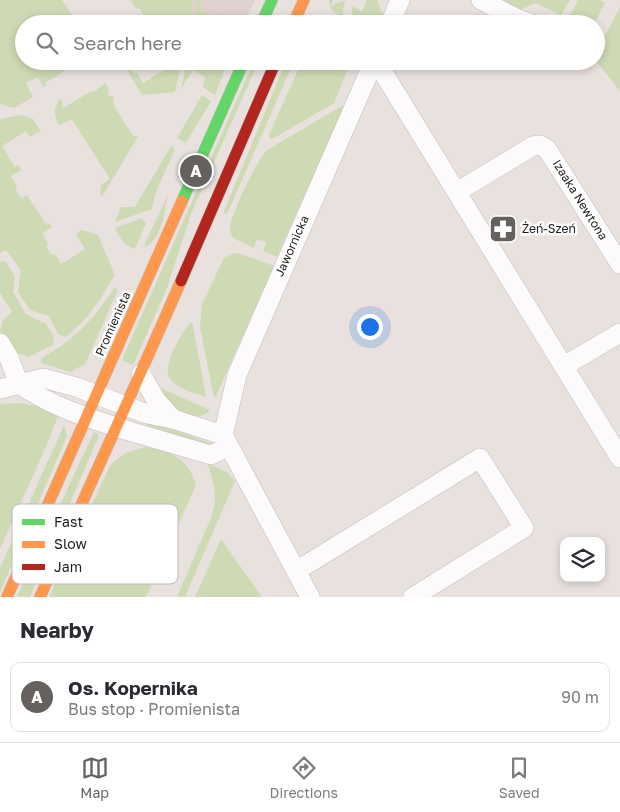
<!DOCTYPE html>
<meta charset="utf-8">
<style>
body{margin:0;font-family:"Golos Text",sans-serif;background:#f7f7f7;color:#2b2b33}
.controls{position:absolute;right:15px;bottom:15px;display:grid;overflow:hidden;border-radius:10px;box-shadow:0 2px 8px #0003}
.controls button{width:45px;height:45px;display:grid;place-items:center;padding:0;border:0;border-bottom:1px solid #e1e1e2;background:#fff;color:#2b2b33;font:25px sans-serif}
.you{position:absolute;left:369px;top:326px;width:18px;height:18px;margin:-12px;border:4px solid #fff;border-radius:50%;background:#1a73e8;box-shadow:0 0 0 8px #1a73e833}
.badge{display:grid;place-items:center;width:32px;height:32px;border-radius:50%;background:#66615f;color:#fff;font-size:16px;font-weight:700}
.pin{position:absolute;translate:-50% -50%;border:2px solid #fff;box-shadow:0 1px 5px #0006}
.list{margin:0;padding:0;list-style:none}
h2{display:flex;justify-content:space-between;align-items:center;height:65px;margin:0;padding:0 20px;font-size:21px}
h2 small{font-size:16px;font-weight:400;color:#7c7c81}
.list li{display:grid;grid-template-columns:32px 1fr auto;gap:15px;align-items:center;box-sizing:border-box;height:70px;margin:0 10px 10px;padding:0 10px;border:1px solid #e1e1e2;border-radius:10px}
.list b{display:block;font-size:19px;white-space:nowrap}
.list p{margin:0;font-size:16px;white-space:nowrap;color:#7c7c81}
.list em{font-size:16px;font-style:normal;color:#7c7c81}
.icon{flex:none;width:28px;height:28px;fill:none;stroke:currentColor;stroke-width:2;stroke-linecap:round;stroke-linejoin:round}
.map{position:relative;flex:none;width:620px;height:597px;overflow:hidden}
.search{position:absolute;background:#fff;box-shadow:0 2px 8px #0003;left:15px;right:15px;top:15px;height:55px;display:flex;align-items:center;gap:12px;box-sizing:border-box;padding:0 18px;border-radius:28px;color:#7c7c81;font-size:19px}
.sheet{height:145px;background:#fff}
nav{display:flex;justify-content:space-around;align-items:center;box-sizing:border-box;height:70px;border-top:1px solid #e1e1e2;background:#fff;font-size:14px;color:#7c7c81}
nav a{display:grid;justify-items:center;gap:2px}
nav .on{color:#66615f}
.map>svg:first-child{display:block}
.built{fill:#e0d2cd}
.green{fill:#cedab4}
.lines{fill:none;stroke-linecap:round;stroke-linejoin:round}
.street-casing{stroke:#c2bcbb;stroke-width:20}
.fast-casing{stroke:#c2bcbb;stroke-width:12}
.slow-casing{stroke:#c2bcbb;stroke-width:12}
.jam-casing{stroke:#c2bcbb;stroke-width:12}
.street{stroke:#fcfafa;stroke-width:19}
.fast{stroke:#63d668;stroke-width:11}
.slow{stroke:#ff974d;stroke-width:11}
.jam{stroke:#b3261e;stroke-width:11}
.labels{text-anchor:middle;stroke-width:5;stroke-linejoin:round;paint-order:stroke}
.street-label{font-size:12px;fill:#201c1a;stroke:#fff}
.poi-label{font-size:12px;fill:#201c1a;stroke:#fff;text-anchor:start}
.key{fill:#fff;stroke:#bcbbba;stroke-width:1}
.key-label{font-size:14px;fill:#201c1a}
</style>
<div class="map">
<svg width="620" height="597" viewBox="0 0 620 597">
<rect width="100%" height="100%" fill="#e8e1de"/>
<polygon class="built" points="155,0 255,0 244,24 170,24"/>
<g class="green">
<polygon points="0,0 62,0 78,24 24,24 24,61 80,61 45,83 47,85 43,87 38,77 26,83 33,97 14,108 0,104"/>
<polygon points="130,0 191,0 192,17 190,24 153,24 148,16 146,18 139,8 136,9"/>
<polygon points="196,0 203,0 198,8 217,19 222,12 233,24 194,24"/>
<polygon points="329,0 333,0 331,6 345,0 343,11 344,19 331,9"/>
<path d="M367 0H377L383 15 378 24H359C354 19 350 13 353 6L362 12Z"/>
<polygon points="498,0 570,0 561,15 535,3 520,10"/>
<polygon points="578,0 599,0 605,3 594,24 570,24 567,22"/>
<polygon points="620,7 620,91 597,62 607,42 603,40"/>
<polygon points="163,61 182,61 175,92 142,95 125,66 127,64 134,74 137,73 143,83 167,68"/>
<polygon points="187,61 228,61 215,95 203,87 205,77 193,70 181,89"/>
<polygon points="254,61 259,61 191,214 167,288 133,365 122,360"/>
<polygon points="286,61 294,61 228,212 223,214"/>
<polygon points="302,61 351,61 334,103 274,138 270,139 269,135"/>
<path d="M105 83 108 87 109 97 113 96 114 106 133 136H138L102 197 100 194 101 185 110 179 72 119 59 125C53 115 54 106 61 98L63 108 90 92 95 91Z"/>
<polygon points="202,95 211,101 186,143 177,138"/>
<path d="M342 106H344L277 257 263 251 266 242 257 239 254 248 233 238C231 235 230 231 230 227 231 215 258 158 267 150Z"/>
<polygon points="22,115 33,119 41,131 30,137 26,131 2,146 15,167 18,165 21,170 11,176 17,186 15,188 21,198 27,195 46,224 49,223 52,227 42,233 48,244 46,246 52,255 55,254 61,264 85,249 76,234 82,230 98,235 115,275 101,298 86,318 66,337 58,334 49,316 30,310 18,292 21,270 6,250 0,253 0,119"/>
<polygon points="171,146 175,149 156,192 152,209 115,222 121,207 135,207"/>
<path d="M168 195C164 212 163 238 145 247V243Z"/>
<path d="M142 218 146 223 135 249C124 246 120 238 115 228Z"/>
<polygon points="238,253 274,266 215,398 213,393 200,327 202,304 224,258 232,254"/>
<polygon points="0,261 6,262 15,277 13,292 26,314 46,324 54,337 53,345 29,357 12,351 0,332 3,320 12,312 0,293"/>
<path d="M115 287 118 290 85 364 70 372 41 363 42 358C73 341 96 317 115 287Z"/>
<polygon points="127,289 128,293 102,350 103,341"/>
<path d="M192 322 206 396V397C195 393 179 389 171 380 160 368 182 330 192 322Z"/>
<path d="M156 386 210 410C201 420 188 417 177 411 169 407 162 393 156 386Z"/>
<path d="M19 403C32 405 48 408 58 416L45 449 0 549V404Z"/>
<polygon points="138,417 211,443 213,444 209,445 201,444 141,423 135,418"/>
<polygon points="64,425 67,436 0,592 0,568"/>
<polygon points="94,432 99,435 30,597 17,597"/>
<path d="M145 447C170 449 189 460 196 485L146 597H49L111 464 126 453Z"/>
<polygon points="208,464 227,472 235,481 185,597 177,597 211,518 215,503 214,486"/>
<polygon points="221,539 262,597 195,597"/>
</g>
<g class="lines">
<g class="street-casing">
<g id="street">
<polyline points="481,0 518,19 532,24"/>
<polyline points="390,24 400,0"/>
<polyline points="376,61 620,458"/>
<polyline points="457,192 533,146 540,145 547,149 620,264"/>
<polyline points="0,343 9,358 19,384"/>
<polyline points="564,366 620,333"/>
<polyline points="141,374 156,400 173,419"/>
<path d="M19 384C52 407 91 419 129 431 156 439 184 447 211 455L228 447"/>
<polyline points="0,389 43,378 76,387 147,414 173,419 223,435"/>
<polyline points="296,571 480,458 524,528 413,597"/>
<polyline points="310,597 223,435 237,375 374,61"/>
</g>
</g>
<g class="fast-casing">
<g id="fast">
<polyline points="261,24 272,0"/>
<polyline points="182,201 244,61"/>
</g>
</g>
<g class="slow-casing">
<g id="slow">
<polyline points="293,24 304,0"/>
<polyline points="7,597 182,201"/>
<path d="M40 597C87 491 135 387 181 281"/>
</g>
</g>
<g class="jam-casing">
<polyline id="jam" points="181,281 276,61"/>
</g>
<use href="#street" class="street"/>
<use href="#fast" class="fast"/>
<use href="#slow" class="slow"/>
<use href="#jam" class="jam"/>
</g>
<defs>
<g id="pharmacy-square" transform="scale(1.4375)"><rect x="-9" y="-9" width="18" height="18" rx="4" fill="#66615f" stroke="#fff"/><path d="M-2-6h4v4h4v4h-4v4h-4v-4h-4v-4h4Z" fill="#fff"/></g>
</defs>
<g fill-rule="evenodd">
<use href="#pharmacy-square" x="503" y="229"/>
</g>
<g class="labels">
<g class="street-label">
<text transform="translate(580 200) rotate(58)" y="4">Izaaka Newtona</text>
<text transform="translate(292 246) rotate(-66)" y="4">Jawornicka</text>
<text transform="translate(113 324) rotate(-66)" y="4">Promienista</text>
</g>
<g class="poi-label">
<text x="522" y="233">Żeń-Szeń</text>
</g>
</g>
<rect x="12" y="504" width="166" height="80" rx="8" class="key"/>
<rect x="22" y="519" width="23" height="6" fill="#63d668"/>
<rect x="22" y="541" width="23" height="7" fill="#ff974d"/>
<rect x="22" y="564" width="23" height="6" fill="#b3261e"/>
<g class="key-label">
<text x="54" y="527">Fast</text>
<text x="54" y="549">Slow</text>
<text x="54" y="572">Jam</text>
</g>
</svg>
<div class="controls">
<button><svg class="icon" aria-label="layers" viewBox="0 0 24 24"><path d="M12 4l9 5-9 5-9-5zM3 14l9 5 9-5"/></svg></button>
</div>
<div class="you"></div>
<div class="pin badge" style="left:196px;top:171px">A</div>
<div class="search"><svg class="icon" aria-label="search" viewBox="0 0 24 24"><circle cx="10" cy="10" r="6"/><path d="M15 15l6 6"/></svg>Search here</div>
</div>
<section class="sheet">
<h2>Nearby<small></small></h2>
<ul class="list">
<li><span class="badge">A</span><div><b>Os. Kopernika</b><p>Bus stop · Promienista</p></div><em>90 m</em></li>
</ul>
</section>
<nav>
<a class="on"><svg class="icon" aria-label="map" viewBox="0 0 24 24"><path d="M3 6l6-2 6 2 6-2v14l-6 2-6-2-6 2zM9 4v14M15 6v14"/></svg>Map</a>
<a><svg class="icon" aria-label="directions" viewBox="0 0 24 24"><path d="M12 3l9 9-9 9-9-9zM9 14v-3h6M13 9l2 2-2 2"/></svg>Directions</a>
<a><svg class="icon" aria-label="saved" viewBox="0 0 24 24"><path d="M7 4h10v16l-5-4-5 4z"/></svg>Saved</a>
</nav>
